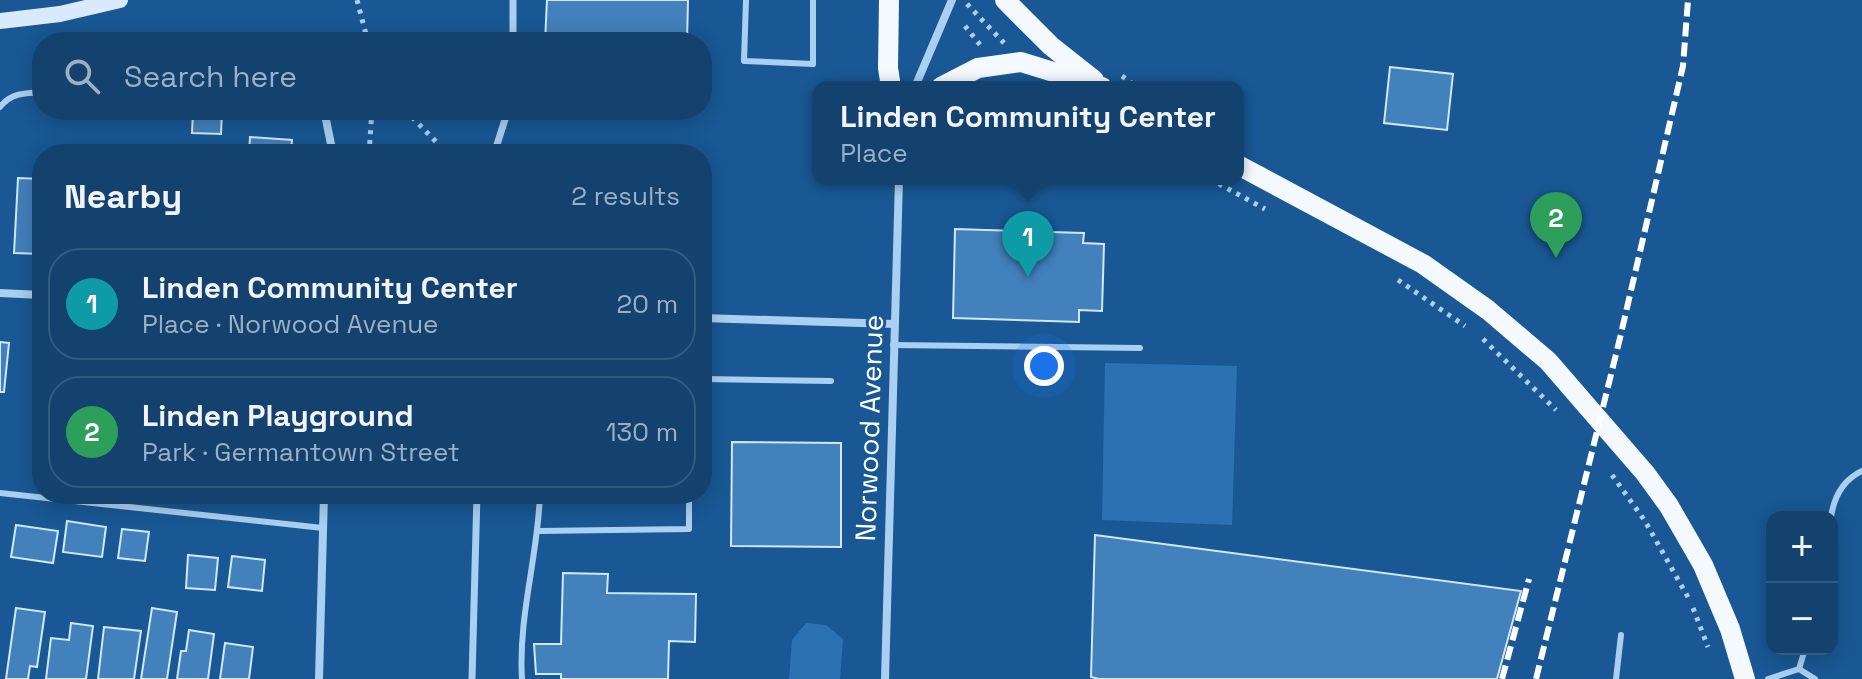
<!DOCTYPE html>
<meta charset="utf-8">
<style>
body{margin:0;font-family:"Space Grotesk",sans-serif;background:#1c4974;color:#f1f3f6}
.controls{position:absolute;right:24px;bottom:24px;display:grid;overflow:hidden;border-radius:16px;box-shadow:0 4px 20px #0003}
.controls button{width:72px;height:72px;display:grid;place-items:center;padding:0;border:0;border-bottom:2px solid #325b82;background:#13426f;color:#f1f3f6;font:40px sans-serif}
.you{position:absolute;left:1044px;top:366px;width:28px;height:28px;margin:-20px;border:6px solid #fff;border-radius:50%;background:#1a73e8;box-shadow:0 0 0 12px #1a73e833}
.badge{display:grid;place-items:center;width:52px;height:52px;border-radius:50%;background:#95b2f1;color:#fff;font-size:26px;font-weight:700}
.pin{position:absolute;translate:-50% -66px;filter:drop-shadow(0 2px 4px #0008)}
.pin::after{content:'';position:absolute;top:42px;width:28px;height:24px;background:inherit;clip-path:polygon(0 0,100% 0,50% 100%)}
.popup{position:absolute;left:812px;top:81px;width:432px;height:104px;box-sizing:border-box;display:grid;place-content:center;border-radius:16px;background:#13426f;filter:drop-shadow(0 2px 6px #0005);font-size:26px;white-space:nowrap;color:#9db0c3}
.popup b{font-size:30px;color:#f1f3f6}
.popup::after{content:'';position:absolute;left:50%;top:100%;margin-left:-16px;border:16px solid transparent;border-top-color:#13426f}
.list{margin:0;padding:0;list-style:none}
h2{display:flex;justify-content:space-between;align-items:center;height:104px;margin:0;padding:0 32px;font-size:34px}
h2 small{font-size:26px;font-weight:400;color:#9db0c3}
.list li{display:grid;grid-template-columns:52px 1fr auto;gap:24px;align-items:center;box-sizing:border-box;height:112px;margin:0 16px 16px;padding:0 16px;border:2px solid #325b82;border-radius:32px}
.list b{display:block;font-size:30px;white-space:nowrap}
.list p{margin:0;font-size:26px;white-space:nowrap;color:#9db0c3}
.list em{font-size:26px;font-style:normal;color:#9db0c3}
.icon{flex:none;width:44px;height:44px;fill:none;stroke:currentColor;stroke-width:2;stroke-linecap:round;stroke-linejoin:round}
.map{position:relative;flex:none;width:1862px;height:679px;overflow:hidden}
.search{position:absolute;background:#13426f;box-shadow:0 4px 20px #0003;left:32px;top:32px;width:680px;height:88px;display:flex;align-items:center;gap:20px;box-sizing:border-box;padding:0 28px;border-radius:32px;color:#9db0c3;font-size:30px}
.panel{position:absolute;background:#13426f;box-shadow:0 4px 20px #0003;left:32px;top:144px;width:680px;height:360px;border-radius:32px}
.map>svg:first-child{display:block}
.green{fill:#2c72b3}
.building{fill:#4281bc;stroke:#d1e7fb;stroke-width:2}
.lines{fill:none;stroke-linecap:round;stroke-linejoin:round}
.path{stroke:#aacff0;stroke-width:5;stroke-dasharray:4 6;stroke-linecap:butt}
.service{stroke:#aacff0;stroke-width:6}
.pedestrian{stroke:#aacff0;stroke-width:7}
.minor{stroke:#aacff0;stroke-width:8}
.secondary{stroke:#d8eafb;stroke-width:16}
.primary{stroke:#f3f9ff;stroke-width:20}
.rail{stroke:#fff;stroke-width:6;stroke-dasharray:14 6;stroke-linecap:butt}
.labels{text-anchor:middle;stroke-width:6;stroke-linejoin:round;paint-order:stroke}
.street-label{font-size:28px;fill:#fff;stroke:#195894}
</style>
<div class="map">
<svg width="1862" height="679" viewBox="0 0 1862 679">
<rect width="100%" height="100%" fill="#195894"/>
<g class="green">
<polygon points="1105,363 1237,366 1232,525 1102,520"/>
<polygon points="806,623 826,625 843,639 840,679 789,679 792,640"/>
</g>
<g class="building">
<polygon points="547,0 688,0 687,42 545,42"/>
<polygon points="1390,67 1453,74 1447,130 1384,123"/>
<polygon points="193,110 222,110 221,134 192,133"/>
<polygon points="592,110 685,110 685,113"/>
<polygon points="250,137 292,140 291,154 249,154"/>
<polygon points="18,178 42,179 42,254 14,253"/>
<polygon points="955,229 1084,233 1083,243 1104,244 1102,311 1079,310 1079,322 953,318"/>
<polygon points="0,342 9,343 4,392 0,392"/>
<polygon points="732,442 841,443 841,547 731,546"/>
<polygon points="67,521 106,527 102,557 63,552"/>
<polygon points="16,525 58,531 53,563 11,557"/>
<polygon points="122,529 149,532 145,561 118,558"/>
<polygon points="1095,535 1521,591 1497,679 1099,679 1091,677"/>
<polygon points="188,555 218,558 215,590 186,588"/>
<polygon points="232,556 265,560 262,591 228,587"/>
<polygon points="563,573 608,574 607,593 696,594 695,642 669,641 668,679 561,679 561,674 536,674 534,644 561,644"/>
<polygon points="16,608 45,612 37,667 30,666 28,679 6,679"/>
<polygon points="152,608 177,612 167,679 141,679"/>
<polygon points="71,623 93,626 86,679 46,679 51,638 69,640"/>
<polygon points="104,627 141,631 134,679 98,679"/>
<polygon points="189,630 214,634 208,679 177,679 181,651 186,651"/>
<polygon points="225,643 253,647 249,679 220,679"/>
</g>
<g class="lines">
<g class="path">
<polyline points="357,0 368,42"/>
<polyline points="967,4 1004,43"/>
<polyline points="965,26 981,46"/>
<polyline points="1122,76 1137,87"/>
<polyline points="405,110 448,154"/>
<polyline points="369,154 372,110"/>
<polyline points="1210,179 1265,209"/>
<polyline points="1398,280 1465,326"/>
<polyline points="1483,339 1556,410"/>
<polyline points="1612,475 1645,521 1689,599"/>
<polyline points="1693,608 1708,647"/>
</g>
<g class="service">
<polyline points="746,0 744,61 813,64 813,0"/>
<path d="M0 107C11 93 25 93 42 92"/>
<polyline points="612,154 622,154"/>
<polyline points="1094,179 1103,180"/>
<polyline points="893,345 1140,348"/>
<polyline points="702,379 831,381"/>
<polyline points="0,493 323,528"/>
<path d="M1831 517C1834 497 1843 480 1862 471"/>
<polyline points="538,531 689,529 689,494"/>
<polyline points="1799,669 1805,649"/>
<path d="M522 679C518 617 538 556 540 494"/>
<polyline points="1616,679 1621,635"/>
<polyline points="1768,679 1799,669 1815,679"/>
</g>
<g class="pedestrian">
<polyline points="513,42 513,0"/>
<polyline points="494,154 508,110"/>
<polyline points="472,679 477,494"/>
</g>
<g class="minor">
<polyline points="915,87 952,0"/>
<polyline points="324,110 333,154"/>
<polyline points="0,293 42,295"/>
<polyline points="702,318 894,324"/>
<polyline points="319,679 324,494"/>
<polyline points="885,679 899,179"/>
</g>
<polyline class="secondary" points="0,21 60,14 120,0"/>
<g class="primary">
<polyline points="889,0 888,68 891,87"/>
<polyline points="1005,0 1051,46 1094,80"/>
<polyline points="941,87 978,68 1021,62 1102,87"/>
<polyline points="1238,165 1423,264 1488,310 1548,361 1645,473 1669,506 1703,565 1730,629 1745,679"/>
</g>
<g class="rail">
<polyline points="1502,679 1529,579"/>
<polyline points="1536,679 1620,338 1683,66 1688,0"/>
</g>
</g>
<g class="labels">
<g class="street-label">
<text transform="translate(869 428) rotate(-88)" y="10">Norwood Avenue</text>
</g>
</g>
</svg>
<div class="controls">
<button>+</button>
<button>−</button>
</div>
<div class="you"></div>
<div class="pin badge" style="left:1028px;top:277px;background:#0f9aa8">1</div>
<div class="popup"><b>Linden Community Center</b>Place</div>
<div class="pin badge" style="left:1556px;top:258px;background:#2e9e5b">2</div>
<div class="search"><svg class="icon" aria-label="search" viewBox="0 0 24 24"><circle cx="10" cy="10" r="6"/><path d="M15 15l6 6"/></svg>Search here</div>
<section class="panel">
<h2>Nearby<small>2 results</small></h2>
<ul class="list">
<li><span class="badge" style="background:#0f9aa8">1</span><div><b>Linden Community Center</b><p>Place · Norwood Avenue</p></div><em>20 m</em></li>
<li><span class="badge" style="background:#2e9e5b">2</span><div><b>Linden Playground</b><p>Park · Germantown Street</p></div><em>130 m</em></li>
</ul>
</section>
</div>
